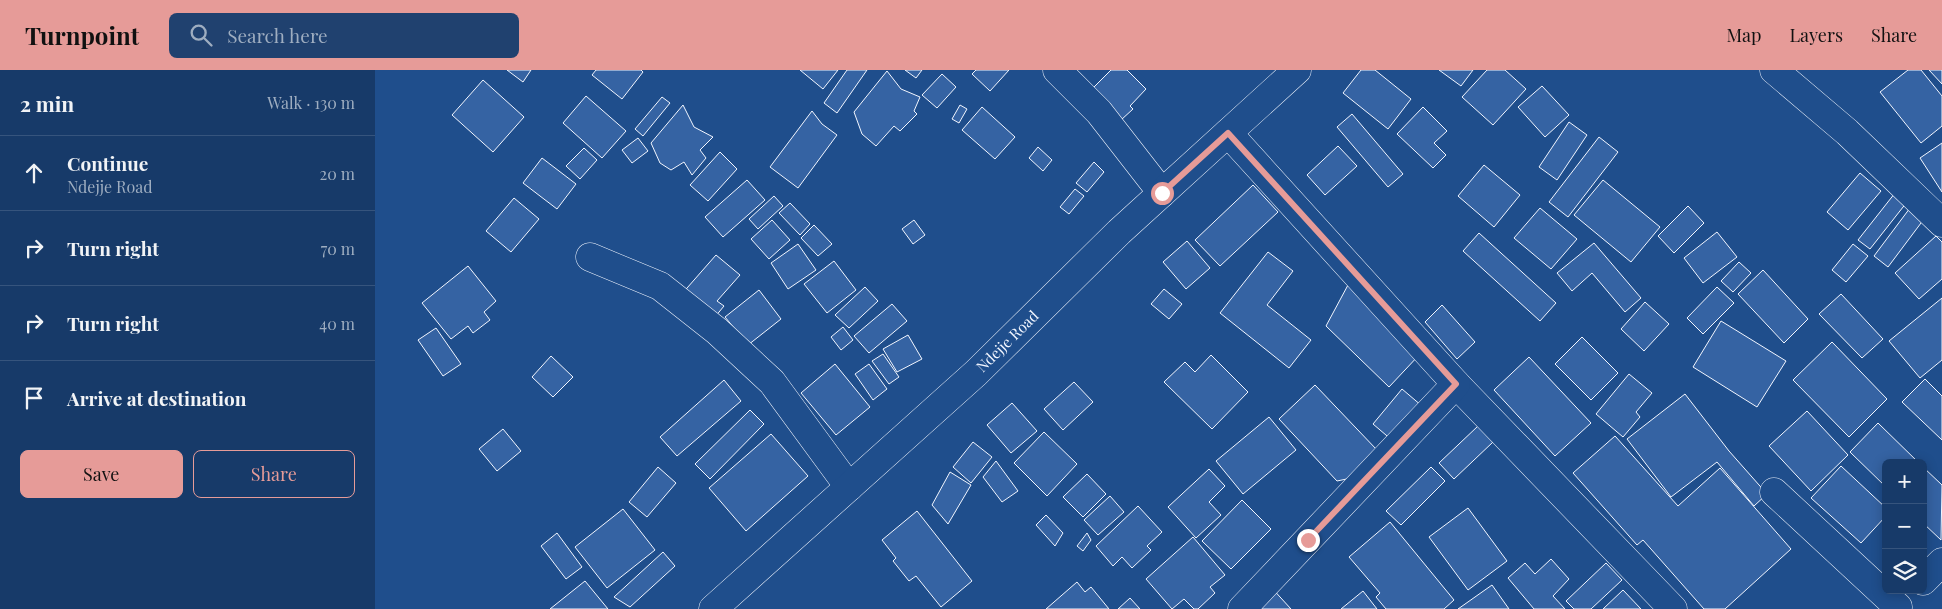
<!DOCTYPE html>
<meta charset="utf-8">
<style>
body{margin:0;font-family:"Playfair Display",serif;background:#20416f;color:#f1f3f6}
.controls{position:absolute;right:15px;bottom:15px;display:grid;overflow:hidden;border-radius:8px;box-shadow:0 2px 12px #0003}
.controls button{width:45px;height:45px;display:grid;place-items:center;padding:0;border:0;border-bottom:1px solid #36547d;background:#173a69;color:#f1f3f6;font:25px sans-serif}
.stop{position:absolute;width:15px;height:15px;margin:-11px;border:4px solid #e69b98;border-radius:50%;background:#fff}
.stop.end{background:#e69b98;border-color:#fff;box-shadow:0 1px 5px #0008}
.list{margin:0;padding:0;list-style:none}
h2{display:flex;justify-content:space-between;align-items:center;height:65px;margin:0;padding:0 20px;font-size:21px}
h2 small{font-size:16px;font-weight:400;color:#9eadc0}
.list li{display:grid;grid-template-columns:32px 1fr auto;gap:15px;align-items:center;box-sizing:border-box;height:75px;padding:0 20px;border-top:1px solid #36547d}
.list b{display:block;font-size:19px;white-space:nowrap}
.list p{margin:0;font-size:16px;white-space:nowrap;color:#9eadc0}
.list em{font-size:16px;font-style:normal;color:#9eadc0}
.actions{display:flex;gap:10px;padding:15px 20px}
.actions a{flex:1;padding:11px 0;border:1px solid #e69b98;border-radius:8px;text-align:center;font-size:18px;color:#e69b98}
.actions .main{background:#e69b98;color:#111}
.icon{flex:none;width:28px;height:28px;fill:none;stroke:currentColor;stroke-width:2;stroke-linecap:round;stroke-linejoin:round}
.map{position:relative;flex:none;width:1567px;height:539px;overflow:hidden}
header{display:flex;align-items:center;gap:30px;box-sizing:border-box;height:70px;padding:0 25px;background:#e69b98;color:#111}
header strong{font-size:24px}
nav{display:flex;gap:28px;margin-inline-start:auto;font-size:18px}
.search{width:350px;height:45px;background:#20416f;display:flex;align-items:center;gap:12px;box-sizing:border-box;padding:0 18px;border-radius:8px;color:#9eadc0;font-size:19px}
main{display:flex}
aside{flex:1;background:#173a69}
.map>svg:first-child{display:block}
.building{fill:#3563a3;stroke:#f2f6ff}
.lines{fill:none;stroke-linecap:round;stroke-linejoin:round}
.street-casing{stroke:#f2f6ff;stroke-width:29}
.secondary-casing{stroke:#f2f6ff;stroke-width:29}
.street{stroke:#1f4e8c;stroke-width:28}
.secondary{stroke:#1f4e8c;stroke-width:28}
.route{stroke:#e69b98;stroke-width:6}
.labels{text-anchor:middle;stroke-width:4;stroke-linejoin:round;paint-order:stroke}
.street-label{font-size:15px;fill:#f2f6ff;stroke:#1f4e8c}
</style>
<header>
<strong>Turnpoint</strong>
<div class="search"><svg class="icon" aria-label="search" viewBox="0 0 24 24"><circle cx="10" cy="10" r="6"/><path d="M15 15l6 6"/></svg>Search here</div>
<nav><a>Map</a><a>Layers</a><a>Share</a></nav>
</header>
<main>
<aside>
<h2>2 min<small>Walk · 130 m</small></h2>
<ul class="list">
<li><svg class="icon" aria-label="ahead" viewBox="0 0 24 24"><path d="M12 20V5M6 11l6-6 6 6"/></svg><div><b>Continue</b><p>Ndejje Road</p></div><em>20 m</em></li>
<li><svg class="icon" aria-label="right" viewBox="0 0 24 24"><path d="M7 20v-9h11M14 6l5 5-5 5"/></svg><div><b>Turn right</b></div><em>70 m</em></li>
<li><svg class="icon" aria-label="right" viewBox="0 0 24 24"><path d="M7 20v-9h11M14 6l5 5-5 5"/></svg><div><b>Turn right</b></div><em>40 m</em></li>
<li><svg class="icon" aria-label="arrive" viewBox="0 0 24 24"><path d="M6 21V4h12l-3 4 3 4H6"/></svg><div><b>Arrive at destination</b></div></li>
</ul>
<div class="actions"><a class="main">Save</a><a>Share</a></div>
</aside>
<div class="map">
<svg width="1567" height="539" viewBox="0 0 1567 539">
<rect width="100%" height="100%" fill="#1f4e8c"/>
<g class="building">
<polygon points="132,0 156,0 148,12"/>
<polygon points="221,0 266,0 268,2 247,29 217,5"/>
<polygon points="425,0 463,0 448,19"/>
<polygon points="472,0 492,0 462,43 449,33"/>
<polygon points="530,0 547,0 541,8"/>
<polygon points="601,0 634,0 615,21 597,4"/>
<polygon points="736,0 752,0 771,19 755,36 758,39 746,50 716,20"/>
<polygon points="986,0 1000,0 1036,29 1013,59 968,23"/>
<polygon points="1064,0 1098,0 1086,16"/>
<polygon points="1112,0 1130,0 1151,19 1118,55 1087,27"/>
<polygon points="1533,0 1546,0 1567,26 1567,56 1546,73 1505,22"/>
<polygon points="1554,0 1567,0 1567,14"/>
<polygon points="512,1 526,19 545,27 539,41 542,44 525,61 519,56 501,76 487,64 479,42"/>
<polygon points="567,4 581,17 562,38 547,25"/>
<polygon points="108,10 149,47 118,82 77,45"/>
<polygon points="1167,16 1194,45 1170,67 1143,37"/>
<polygon points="211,26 251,61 227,88 188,53"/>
<polygon points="287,27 295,33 268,66 260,59"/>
<polygon points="308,35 319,57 338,67 325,80 331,88 317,105 309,92 296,100 285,93 276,73"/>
<polygon points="585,35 592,39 584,53 577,49"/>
<polygon points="607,37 640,67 620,89 587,60"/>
<polygon points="1048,37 1072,61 1059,73 1071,85 1058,98 1022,64"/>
<polygon points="437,41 447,54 462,65 423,118 395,97"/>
<polygon points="977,44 1028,104 1013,117 962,57"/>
<polygon points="1194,52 1212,65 1182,110 1164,97"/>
<polygon points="1224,67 1243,82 1193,147 1174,132"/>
<polygon points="263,68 273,81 257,93 247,80"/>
<polygon points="1567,73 1567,122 1545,88"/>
<polygon points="963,76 982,96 950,125 932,105"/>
<polygon points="663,77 677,90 668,101 654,88"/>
<polygon points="209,78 222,90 205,109 191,96"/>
<polygon points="345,82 362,99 333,131 315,115"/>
<polygon points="167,88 201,114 182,139 148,113"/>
<polygon points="719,92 729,102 712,122 701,113"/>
<polygon points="1109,95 1145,125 1119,157 1083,126"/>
<polygon points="1485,103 1506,121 1473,160 1452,142"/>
<polygon points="372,110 390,130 348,167 330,147"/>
<polygon points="1228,110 1285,157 1256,192 1199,145"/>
<polygon points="878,115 903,142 845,196 820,170"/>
<polygon points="700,119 709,126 694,144 685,137"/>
<polygon points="1520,123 1532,132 1495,179 1483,170"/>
<polygon points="399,126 408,136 383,159 374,149"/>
<polygon points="139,128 164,149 136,182 111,161"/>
<polygon points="415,133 435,154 425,165 404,143"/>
<polygon points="1313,136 1329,153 1299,183 1283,166"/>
<polygon points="1165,138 1202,169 1176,199 1139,168"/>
<polygon points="1535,138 1549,149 1513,197 1499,186"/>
<polygon points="397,150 415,170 394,189 376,169"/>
<polygon points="539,150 550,165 538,174 527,159"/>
<polygon points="439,155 457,174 443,186 426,168"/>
<polygon points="1342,162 1362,187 1328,213 1309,188"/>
<polygon points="1104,163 1181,233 1165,251 1088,181"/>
<polygon points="1561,166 1567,172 1567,209 1544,229 1520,203"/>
<polygon points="812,171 835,198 811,219 788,192"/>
<polygon points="1219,173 1266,228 1250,242 1217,203 1197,221 1182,203"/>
<polygon points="423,174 441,200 413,219 396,193"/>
<polygon points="1478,174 1493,186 1471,212 1457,200"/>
<polygon points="893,182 918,201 892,235 936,270 914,298 845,243"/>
<polygon points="341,185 365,205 342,231 349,236 335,253 305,226"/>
<polygon points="459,191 481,220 452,243 429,214"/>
<polygon points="1364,192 1376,203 1358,222 1346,211"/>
<polygon points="93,196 121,231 109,242 115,250 98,263 93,256 76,269 47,233"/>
<polygon points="1388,200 1433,249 1409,273 1363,224"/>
<polygon points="973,215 1045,284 1014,317 951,256"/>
<polygon points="490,217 503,231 474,258 460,245"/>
<polygon points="1342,217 1359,233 1328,264 1312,248"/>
<polygon points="789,219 807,234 794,249 776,234"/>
<polygon points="384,220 406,249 373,275 350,247"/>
<polygon points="1466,224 1508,269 1487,288 1444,244"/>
<polygon points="1567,228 1567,290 1545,308 1514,271"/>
<polygon points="1270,232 1294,254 1269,281 1246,259"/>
<polygon points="517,234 532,251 494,283 479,266"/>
<polygon points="1067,235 1100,272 1082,289 1050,252"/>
<polygon points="1346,251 1411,291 1382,337 1318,297"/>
<polygon points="468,257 478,270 466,280 456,267"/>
<polygon points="61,258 86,294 68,306 43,270"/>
<polygon points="533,265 547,289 522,302 508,279"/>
<polygon points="1207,267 1243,303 1216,330 1180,294"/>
<polygon points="1457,272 1512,329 1474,367 1418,310"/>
<polygon points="508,284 524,307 514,314 497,291"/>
<polygon points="836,285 873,322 837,359 789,312 810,292 820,302"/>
<polygon points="176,286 198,307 178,327 157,307"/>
<polygon points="1154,287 1216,353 1180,386 1119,320"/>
<polygon points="460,294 495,337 461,365 426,323"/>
<polygon points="494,294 512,319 498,330 480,304"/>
<polygon points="1254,304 1277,323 1261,342 1265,347 1248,367 1221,344"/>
<polygon points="1550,309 1567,326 1567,370 1527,332"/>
<polygon points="349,310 366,331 302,386 285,367"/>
<polygon points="699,312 718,332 688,360 669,339"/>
<polygon points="940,315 1002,380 986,406 962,411 904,349"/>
<polygon points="1027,319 1047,336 1018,371 998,354"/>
<polygon points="1310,324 1354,381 1392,424 1379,436 1342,392 1296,427 1252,369"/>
<polygon points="637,333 662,361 636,383 612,355"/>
<polygon points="375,340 389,354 335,409 320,394"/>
<polygon points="1432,341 1473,385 1436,421 1394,376"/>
<polygon points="894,347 921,380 868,424 841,391"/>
<polygon points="1503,353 1544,393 1511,393 1511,417 1475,382"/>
<polygon points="1103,356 1118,372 1079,409 1064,393"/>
<polygon points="128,359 146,381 122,401 104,379"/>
<polygon points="669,362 702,394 672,426 639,393"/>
<polygon points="396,364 433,406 371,461 334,418"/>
<polygon points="1240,366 1303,436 1345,398 1416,479 1350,539 1329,539 1268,470 1262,475 1198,403"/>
<polygon points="598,372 617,387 596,413 578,397"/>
<polygon points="621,391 643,421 627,432 608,407"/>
<polygon points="1466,396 1511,438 1511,446 1486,473 1436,428"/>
<polygon points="283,397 301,413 272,447 254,432"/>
<polygon points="1056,397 1070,411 1026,455 1011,441"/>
<polygon points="1548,397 1567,415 1566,470 1548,453"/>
<polygon points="834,399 850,416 834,432 846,445 821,468 793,437"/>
<polygon points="575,402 596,415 573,454 557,435"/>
<polygon points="712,404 731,424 708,447 688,427"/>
<polygon points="735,426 749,442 723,465 709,450"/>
<polygon points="867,430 896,459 856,499 827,471"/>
<polygon points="763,436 787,462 772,476 776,480 757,498 747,487 738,496 721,476"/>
<polygon points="1093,438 1132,491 1093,520 1054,467"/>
<polygon points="248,439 280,480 232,518 200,477"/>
<polygon points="542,441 597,511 566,537 541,506 534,511 518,491 521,488 507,470"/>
<polygon points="671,445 688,463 680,476 661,455"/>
<polygon points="1015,452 1079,530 1069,539 1011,539 1001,527 1005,523 974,487"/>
<polygon points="182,463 207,497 191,509 166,476"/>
<polygon points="712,463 716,470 708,481 702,476"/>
<polygon points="818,467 850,505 835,517 840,523 823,539 819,539 809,529 797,539 771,509"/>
<polygon points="288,482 300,496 255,537 239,527"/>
<polygon points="1176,489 1194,509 1178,526 1190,539 1159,539 1133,508 1150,493 1160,504"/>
<polygon points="1231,493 1247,510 1216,539 1199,539 1191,531"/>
<polygon points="210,511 233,539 175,539"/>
<polygon points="702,512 710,522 716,517 734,539 671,539"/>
<polygon points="1117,515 1134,539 1083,539"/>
<polygon points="895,516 916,539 869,539"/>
<polygon points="1248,520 1266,539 1228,539"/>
<polygon points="988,521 1002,539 966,539"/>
<polygon points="755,528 765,539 743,539"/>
</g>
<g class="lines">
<g class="street-casing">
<g id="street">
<polyline points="682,0 724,42 787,123"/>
<polyline points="1399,0 1472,62 1567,153"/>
<polyline points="853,63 1081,314 1298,539"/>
<polyline points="215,187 285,216 342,261 397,312 474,417"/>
<polyline points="1399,422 1523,537"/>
<polyline points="1548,511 1567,492"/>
<polyline points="867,539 1081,314"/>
</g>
</g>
<g class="secondary-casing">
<g id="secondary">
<path id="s1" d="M338 539 601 303 744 162 922 0"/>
</g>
</g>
<use href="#street" class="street"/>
<use href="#secondary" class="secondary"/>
</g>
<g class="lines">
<polyline class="route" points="787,123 853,63 1081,314 933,470"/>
</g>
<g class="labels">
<g class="street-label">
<text dy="5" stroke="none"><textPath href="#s1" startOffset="398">Ndejje Road</textPath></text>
</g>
</g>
</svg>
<div class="controls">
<button>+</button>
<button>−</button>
<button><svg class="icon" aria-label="layers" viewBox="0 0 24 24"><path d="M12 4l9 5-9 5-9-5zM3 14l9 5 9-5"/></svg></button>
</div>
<div class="stop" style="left:787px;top:123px"></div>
<div class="stop end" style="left:933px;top:470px"></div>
</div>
</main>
